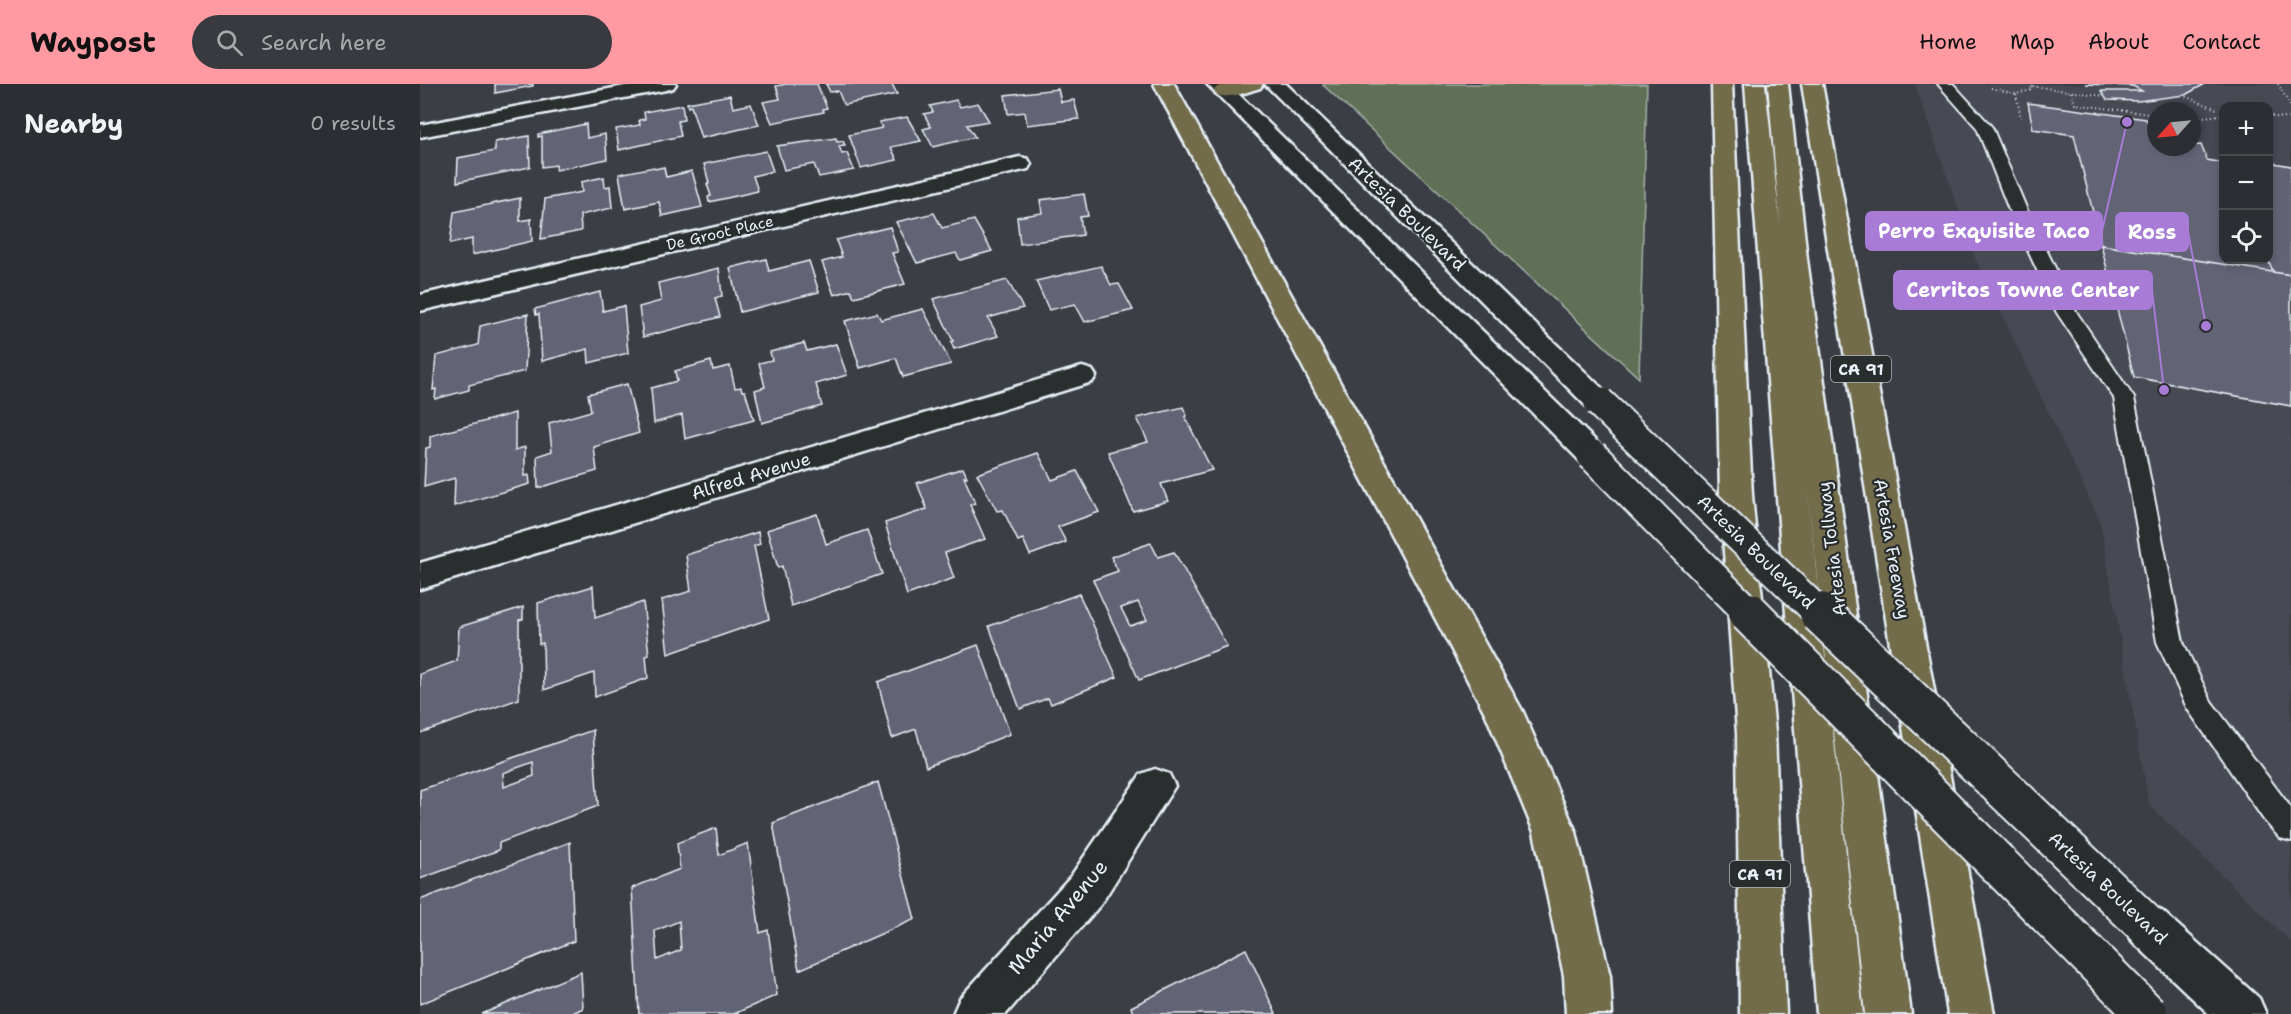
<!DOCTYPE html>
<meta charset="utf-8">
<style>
body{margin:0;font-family:"Shantell Sans",sans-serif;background:#383a3f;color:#f1f3f6}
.controls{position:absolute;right:18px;top:18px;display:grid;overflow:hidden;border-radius:12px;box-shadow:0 3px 9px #0003}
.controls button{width:54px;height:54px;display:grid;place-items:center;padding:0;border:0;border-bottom:2px solid #484a4e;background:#2c2e33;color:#f1f3f6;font:30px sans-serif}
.compass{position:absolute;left:1727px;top:18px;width:54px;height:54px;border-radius:50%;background:#2c2e33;box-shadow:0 3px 9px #0003;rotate:243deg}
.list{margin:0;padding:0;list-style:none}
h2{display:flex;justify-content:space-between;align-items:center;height:78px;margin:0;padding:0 24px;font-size:26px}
h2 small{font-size:20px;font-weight:400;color:#a6a8ac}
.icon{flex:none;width:33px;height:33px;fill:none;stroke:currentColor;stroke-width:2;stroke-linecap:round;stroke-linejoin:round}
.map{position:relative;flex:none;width:1871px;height:930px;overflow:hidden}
header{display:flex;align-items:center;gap:36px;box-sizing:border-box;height:84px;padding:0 30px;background:#ff9aa2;color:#111}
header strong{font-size:28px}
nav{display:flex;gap:33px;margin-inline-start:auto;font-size:21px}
.search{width:420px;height:54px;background:#383a3f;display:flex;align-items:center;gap:15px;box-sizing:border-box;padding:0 21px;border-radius:33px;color:#a6a8ac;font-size:22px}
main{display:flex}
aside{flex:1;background:#2c2e33}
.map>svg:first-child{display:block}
.built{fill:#474953;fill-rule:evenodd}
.green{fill:#606f57;stroke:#a4b0a8;stroke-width:1.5}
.building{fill:#636476;stroke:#e8f1f8;stroke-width:1.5;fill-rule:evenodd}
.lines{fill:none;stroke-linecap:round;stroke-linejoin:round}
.service-casing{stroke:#e8f1f8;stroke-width:4}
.minor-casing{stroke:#e8f1f8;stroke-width:5}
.secondary-casing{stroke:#e8f1f8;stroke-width:5}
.motorway-casing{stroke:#e8f1f8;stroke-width:5}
.path{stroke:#e8f1f8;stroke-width:2;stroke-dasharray:1 3;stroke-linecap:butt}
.service{fill:#2a2d2e;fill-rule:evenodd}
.minor{fill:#2a2d2e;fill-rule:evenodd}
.secondary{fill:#2a2d2e;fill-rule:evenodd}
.motorway{fill:#726c4b;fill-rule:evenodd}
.secondary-bridge-far1-casing{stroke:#e8f1f8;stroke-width:34;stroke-linecap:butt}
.secondary-bridge-casing{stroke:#e8f1f8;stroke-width:44;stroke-linecap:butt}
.secondary-bridge-far1{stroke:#2a2d2e;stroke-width:30}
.secondary-bridge{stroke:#2a2d2e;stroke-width:40}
.labels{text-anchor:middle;stroke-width:4.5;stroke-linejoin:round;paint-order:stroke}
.far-street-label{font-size:15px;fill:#e8f1f8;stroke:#2a2d2e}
.shield{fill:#2a2d2e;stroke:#afb6bb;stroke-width:1.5}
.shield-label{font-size:16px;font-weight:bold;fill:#e8f1f8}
.street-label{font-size:18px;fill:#e8f1f8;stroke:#2a2d2e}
.near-street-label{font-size:21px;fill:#e8f1f8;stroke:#2a2d2e}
.leader{fill:none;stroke:#a77bd6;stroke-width:2}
.callout-dot{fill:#a77bd6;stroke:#2a2d2e;stroke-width:2}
.callout{fill:#a77bd6;stroke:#a77bd6;stroke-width:2}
.callout-label{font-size:20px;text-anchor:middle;font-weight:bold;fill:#fff}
</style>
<header>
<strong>Waypost</strong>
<div class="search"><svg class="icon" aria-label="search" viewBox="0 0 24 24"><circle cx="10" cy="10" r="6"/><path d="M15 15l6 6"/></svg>Search here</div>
<nav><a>Home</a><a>Map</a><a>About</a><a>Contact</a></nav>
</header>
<main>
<aside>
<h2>Nearby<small>0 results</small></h2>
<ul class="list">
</ul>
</aside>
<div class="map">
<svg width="1871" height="930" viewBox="0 0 1871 930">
<rect width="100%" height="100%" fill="#3b3e44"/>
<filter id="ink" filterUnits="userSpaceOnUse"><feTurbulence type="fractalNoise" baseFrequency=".0167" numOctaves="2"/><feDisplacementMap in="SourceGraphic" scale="12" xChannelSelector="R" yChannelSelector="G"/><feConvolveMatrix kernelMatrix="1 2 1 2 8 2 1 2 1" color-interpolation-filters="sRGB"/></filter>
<g filter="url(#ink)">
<path class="built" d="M1495 0H1871V858L1729 721 1680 437 1555 174ZM1804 22H1848V176H1804ZM1736 27H1772V63H1736Z"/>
<polygon class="green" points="1227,0 1219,294 903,1 906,0"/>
<g class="building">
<polygon points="75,0 113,0 113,2 75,9"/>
<polygon points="366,0 397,0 407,24 403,25 404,28 352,39 343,18 360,15 356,2"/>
<polygon points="406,0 472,0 477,10 424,21 418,7 410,8"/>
<polygon points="1665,0 1785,0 1765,11 1718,17 1687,16 1681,7 1722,7 1713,2"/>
<polygon points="638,5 641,18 654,16 659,35 607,41 605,28 588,30 585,11"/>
<polygon points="310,11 313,24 331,20 339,41 281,54 271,22 268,23 267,19"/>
<polygon points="536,16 540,23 558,19 569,37 547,41 555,53 513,63 503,45 511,43 504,30 513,28 510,22"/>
<polygon points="1608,19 1726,35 1730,46 1736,47 1736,63 1781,61 1787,76 1804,79 1804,176 1848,176 1854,189 1681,161 1654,51 1613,45"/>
<polygon points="262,21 264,36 258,37 261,52 199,66 196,45 220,41 219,36 225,35 224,28"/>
<polygon points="487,33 501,57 471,63 477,76 441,84 429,51 462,44 459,38"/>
<polygon points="166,40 167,54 185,50 187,75 136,86 136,81 122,83 122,52 118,53 118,50"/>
<polygon points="109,52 110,83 37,98 38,74 75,67 75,58"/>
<polygon points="416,54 417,58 423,57 425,61 419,62 422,70 427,69 434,86 399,93 394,80 364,86 357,62"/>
<polygon points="346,67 353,87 333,92 338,107 289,118 288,113 291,112 287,100 289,99 284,80"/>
<polygon points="1848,78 1871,82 1871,191 1854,189 1848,176"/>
<polygon points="234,83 235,85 244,83 246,93 272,87 282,123 242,132 239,118 205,125 199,90"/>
<polygon points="184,93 185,103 190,102 192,124 160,131 161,147 121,155 125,115 162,108 161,98"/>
<polygon points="664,110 668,132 660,133 663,151 600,160 597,133 622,129 620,116"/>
<polygon points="100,114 100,137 111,135 112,157 52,171 52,155 30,160 34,128"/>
<polygon points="514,129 522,144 554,136 572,167 540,176 536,169 497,179 476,138"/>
<polygon points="470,143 478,168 472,169 485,200 434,213 431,206 414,211 402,178 422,173 416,156"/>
<polygon points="1681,161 1871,191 1871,322 1714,293"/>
<polygon points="346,175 349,187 389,177 399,208 320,228 310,184"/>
<polygon points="681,182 691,201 699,200 713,226 665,238 655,220 629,226 616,197"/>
<polygon points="299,184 302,212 295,214 300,233 223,253 219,223 241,217 238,199"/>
<polygon points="587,196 603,224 568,234 578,252 534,265 531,258 533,257 513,215"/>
<polygon points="180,208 183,227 204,222 208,269 169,279 168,265 122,277 119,230 116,231 115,225"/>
<polygon points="503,225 531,280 483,293 476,274 440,284 425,237 457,229 461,236"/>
<polygon points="108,230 105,287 49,301 49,306 15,315 16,305 13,306 16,272 58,261 60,242"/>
<polygon points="384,259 387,267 416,260 427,291 396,300 402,322 342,339 335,306 345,303 339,279 352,276 350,268"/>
<polygon points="291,277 293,286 310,282 315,304 321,303 322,307 325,307 334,336 265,355 262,331 234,339 231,304 257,297 255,287"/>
<polygon points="207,300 219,349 174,363 177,387 118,404 117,372 132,367 129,339 171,327 168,310"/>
<polygon points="763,323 767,332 765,333 792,386 741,400 748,417 713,427 688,368 728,358 717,334"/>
<polygon points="95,329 95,366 105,363 105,392 109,391 110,400 34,422 35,394 4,403 6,364 10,363 10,352"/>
<polygon points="618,369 632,396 657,387 679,428 638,443 646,458 610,471 603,455 598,457 583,426 577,427 557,390"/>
<polygon points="543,384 547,393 544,393 555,419 550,421 565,455 525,469 534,494 487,511 465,439 507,425 497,399"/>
<polygon points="397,430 406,460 447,446 462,490 371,522 362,482 358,484 347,446"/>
<polygon points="338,448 340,460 334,462 349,535 248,570 242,516 271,507 266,471"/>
<path d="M731 459 738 473 754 468 807 562 719 596 673 496 698 487 691 473ZM718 518 727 536 710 542 701 524Z"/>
<polygon points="173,502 175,534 223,518 229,571 226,572 228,594 175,613 174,589 124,606 123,559 119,560 118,519"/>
<polygon points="659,510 697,593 631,620 628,614 600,625 569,542"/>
<polygon points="103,523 103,535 99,536 99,615 0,649 0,590 37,577 39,543"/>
<polygon points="558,561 590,650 506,683 496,645 472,654 458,598"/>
<path d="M173 646 178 722 79 759V766L0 795V706ZM113 678 114 692 84 703 83 689Z"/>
<polygon points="458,698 495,835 379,886 353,739"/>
<path d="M296 744 299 771 328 759 340 849 348 846 357 911 314 930H219L212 804 260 785 257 759ZM259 837 261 866 237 876 235 847Z"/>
<polygon points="150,758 154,857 0,920 0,816"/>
<polygon points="826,865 856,930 713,930 711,923"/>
<polygon points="161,888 163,924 151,930 62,930"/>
</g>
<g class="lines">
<g class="service-casing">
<polygon id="service" points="1518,0 1533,0 1572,43 1607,126 1657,229 1714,314 1763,558 1791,617 1871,724 1871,757 1860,754 1844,736 1767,624 1737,558 1694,314 1637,229 1589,126 1557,44"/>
</g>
<g class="minor-casing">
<g id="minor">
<polygon points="215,0 256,0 253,4 246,6 0,53 0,41"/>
<polygon points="600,73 608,75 611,80 608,85 0,227 0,211"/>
<polygon points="662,283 672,286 676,292 672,298 0,505 0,479"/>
<polygon points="735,685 749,690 755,702 681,820 586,930 533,930 540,914 651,792 721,690"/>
</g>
</g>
<g class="secondary-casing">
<g id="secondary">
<polygon points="787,0 808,0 1183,364 1187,371 1183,378 1172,381 1161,378"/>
<polygon points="845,0 866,0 1189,311 1193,318 1189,325 1179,327 1169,325"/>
<polygon points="1727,821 1742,827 1839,914 1846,930 1789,930 1712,857 1705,842 1712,827"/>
</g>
</g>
<g class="motorway-casing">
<g id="motorway">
<polygon points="734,0 754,0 1103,628 1156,748 1190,892 1192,930 1146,930 1144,892 1114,748 1066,631"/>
<path d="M808 0H843L840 4C827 8 810 15 797 11L794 7 797 3Z"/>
<polygon points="1292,0 1312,0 1332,411 1355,649 1366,930 1320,930 1317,649 1300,411"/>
<polygon points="1325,0 1345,0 1360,140 1348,0 1368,0 1387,175 1491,930 1445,930 1387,402 1443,930 1397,930"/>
<polygon points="1382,0 1402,0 1574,930 1528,930"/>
</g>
</g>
<g class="path">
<polyline points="1858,0 1871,23"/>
<polyline points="1571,4 1596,10 1612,6 1611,2 1684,12"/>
<polyline points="1651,8 1655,20 1736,31"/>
<polyline points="1596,10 1601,34"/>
<polyline points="1762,11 1799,26"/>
<polyline points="1804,22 1818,22"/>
<polyline points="1848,32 1871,35"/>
<polyline points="1772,34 1802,31"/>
</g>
<use href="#service" class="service"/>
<use href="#minor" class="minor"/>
<use href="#secondary" class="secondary"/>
<use href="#motorway" class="motorway"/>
<g class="secondary-bridge-far1-casing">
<g id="secondary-bridge-far1">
<polyline points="1179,318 1401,531"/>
<polyline points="1172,371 1331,531"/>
</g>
</g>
<g class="secondary-bridge-casing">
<g id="secondary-bridge">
<polyline points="1329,529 1727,930"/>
<polyline points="1400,529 1727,842"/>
</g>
</g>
<use href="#secondary-bridge-far1" class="secondary-bridge-far1"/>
<use href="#secondary-bridge" class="secondary-bridge"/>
</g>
</g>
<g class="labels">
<g class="far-street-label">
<text transform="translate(300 149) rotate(-13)" y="5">De Groot Place</text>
</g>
<g class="shield">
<rect x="1411" y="272" width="60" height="26" rx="4.5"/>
<rect x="1310" y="777" width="60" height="26" rx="4.5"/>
</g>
<g class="shield-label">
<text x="1441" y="291">CA 91</text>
<text x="1340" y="796">CA 91</text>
</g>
<g class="street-label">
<text transform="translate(987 130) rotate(44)" y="6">Artesia Boulevard</text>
<text transform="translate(331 392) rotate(-17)" y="6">Alfred Avenue</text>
<text transform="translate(1412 465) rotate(-97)" y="6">Artesia Tollway</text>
<text transform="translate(1472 465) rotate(80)" y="6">Artesia Freeway</text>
<text transform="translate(1336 468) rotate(44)" y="6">Artesia Boulevard</text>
<text transform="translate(1688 804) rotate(43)" y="6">Artesia Boulevard</text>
</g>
<g class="near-street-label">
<text transform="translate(638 833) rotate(-50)" y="7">Maria Avenue</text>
</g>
</g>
<path class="leader" d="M1707 38L1682 147M1786 242L1768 148M1744 306L1732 206"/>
<g class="callout-dot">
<circle cx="1707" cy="38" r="6"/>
<circle cx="1786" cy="242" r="6"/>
<circle cx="1744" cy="306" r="6"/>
</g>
<g class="callout">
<rect x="1446" y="128" width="236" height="38" rx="6"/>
<rect x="1696" y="129" width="72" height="38" rx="6"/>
<rect x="1474" y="187" width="258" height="38" rx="6"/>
</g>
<g class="callout-label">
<text x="1564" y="154">Perro Exquisite Taco</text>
<text x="1732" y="155">Ross</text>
<text x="1603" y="213">Cerritos Towne Center</text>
</g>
</svg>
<div class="controls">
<button>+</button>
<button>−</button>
<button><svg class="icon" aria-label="locate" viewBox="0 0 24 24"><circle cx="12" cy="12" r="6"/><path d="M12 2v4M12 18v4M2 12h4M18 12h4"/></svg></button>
</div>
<svg class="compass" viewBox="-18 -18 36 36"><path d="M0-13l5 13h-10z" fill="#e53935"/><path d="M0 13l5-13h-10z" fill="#a6a8ac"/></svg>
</div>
</main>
